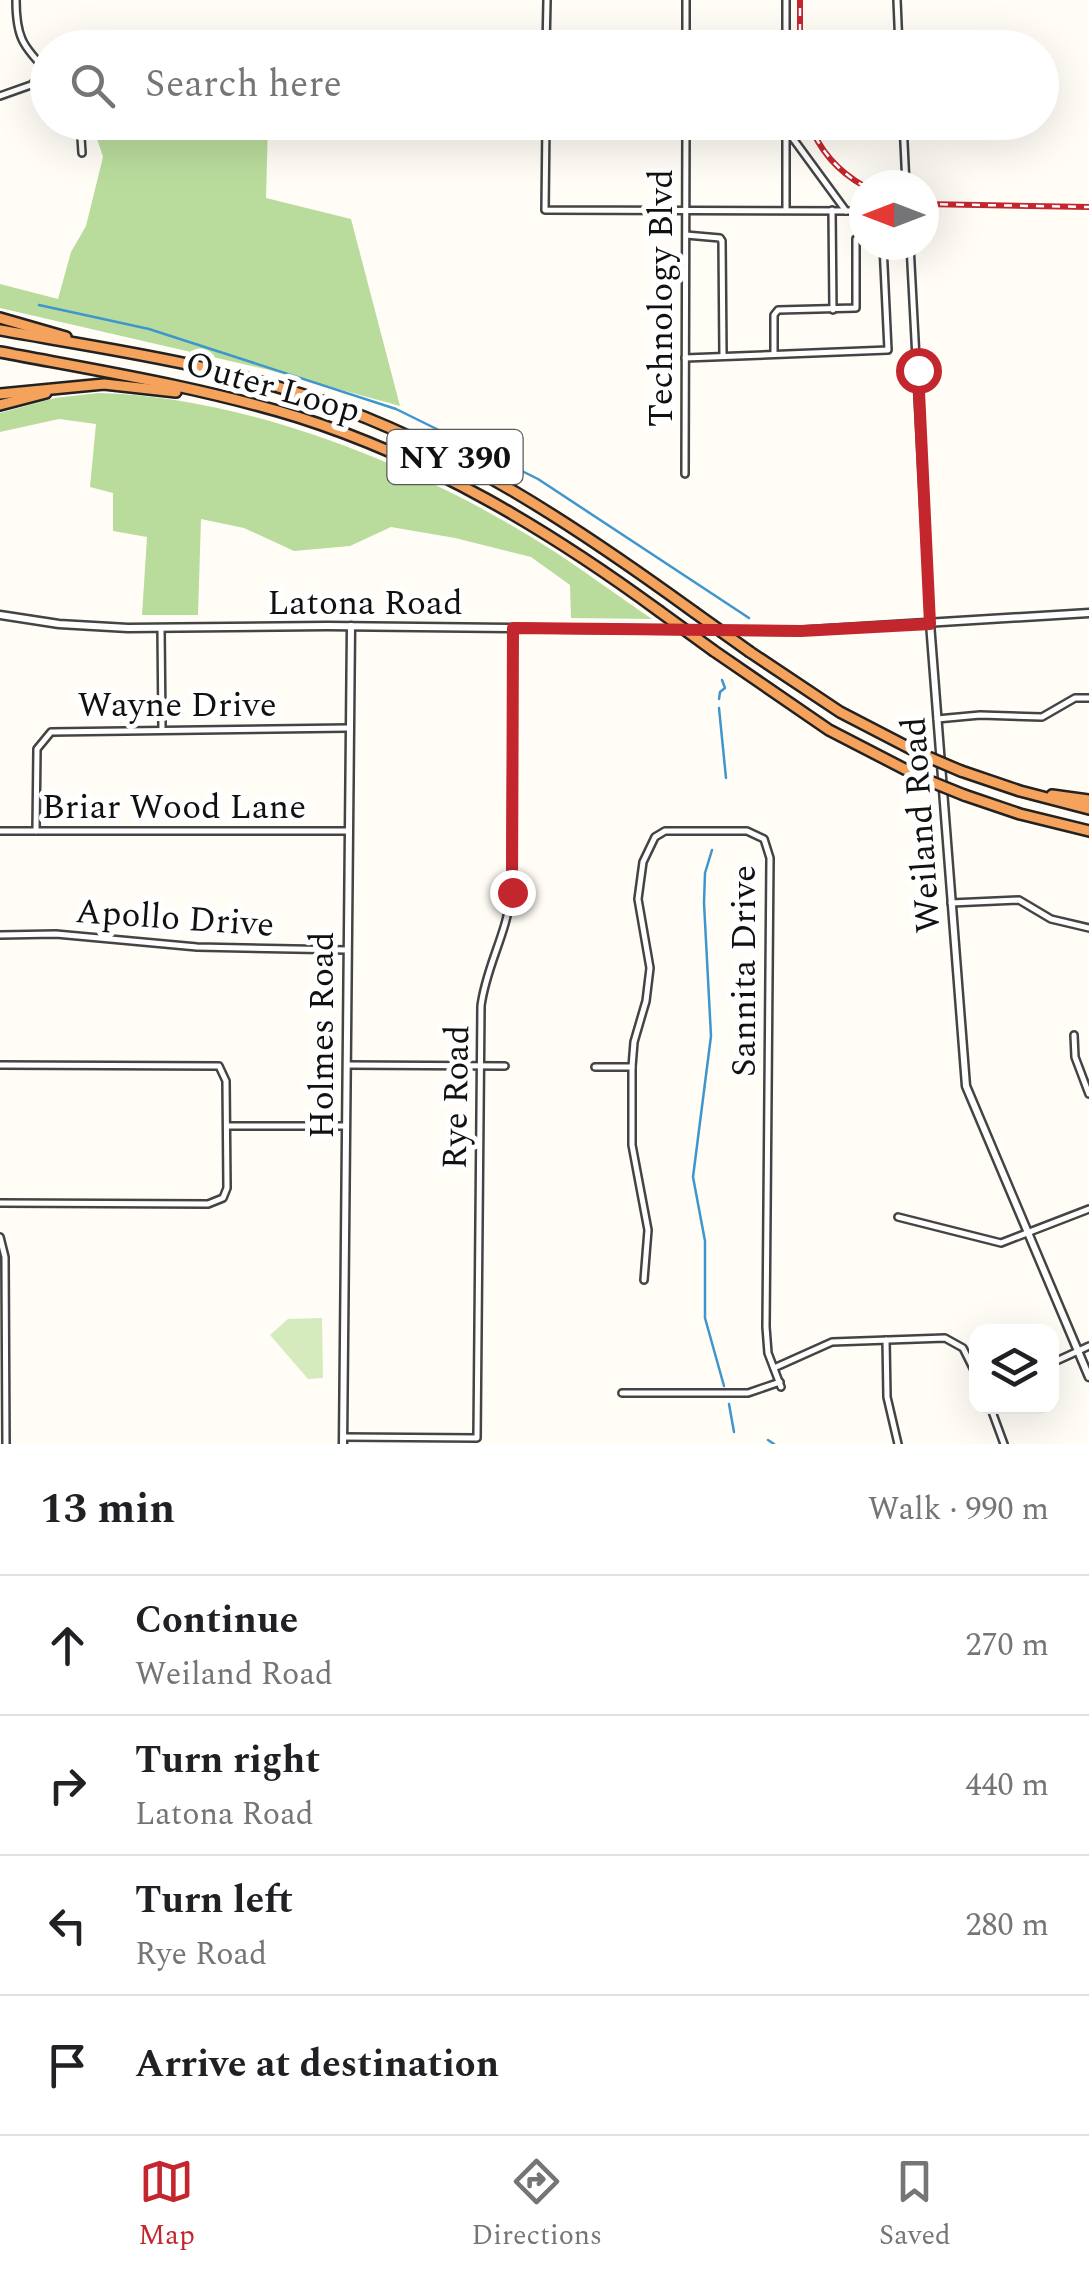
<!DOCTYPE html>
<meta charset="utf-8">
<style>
body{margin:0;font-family:Spectral,serif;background:#f6f6f6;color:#202124}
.controls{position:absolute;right:30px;bottom:30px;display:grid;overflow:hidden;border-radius:20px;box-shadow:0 10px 40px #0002}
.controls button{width:90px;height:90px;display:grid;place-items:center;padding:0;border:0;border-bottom:2px solid #e0e0e0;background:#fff;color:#202124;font:50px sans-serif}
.compass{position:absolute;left:849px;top:170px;width:90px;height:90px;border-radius:50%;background:#fff;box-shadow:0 10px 40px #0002;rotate:270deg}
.stop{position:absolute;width:30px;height:30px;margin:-22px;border:8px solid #c4262e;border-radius:50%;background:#fff}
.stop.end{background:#c4262e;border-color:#fff;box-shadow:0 2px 10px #0008}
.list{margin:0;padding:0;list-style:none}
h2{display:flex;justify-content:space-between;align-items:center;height:130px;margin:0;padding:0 40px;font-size:42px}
h2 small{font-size:32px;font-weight:400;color:#757577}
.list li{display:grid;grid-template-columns:65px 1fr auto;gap:30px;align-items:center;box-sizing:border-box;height:140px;padding:0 40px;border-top:2px solid #e0e0e0}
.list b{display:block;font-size:38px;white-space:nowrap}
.list p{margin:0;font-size:32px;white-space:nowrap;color:#757577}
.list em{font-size:32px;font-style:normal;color:#757577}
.icon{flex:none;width:55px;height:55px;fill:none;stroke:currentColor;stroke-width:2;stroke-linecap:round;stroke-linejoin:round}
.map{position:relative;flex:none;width:1089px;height:1444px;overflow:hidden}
.search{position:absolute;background:#fff;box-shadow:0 10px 40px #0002;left:30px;right:30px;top:30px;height:110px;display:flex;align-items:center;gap:25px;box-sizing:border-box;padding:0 35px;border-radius:55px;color:#757577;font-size:38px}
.sheet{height:690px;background:#fff}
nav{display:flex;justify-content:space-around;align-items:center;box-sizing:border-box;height:140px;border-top:2px solid #e0e0e0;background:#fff;font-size:28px;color:#757577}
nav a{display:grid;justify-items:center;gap:5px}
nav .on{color:#c4262e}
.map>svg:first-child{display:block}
.green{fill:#d5ebbd}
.forest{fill:#b9dc9c}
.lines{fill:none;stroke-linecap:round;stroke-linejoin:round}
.stream{stroke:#3f96cf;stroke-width:2.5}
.minor-casing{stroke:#444;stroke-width:10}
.tertiary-casing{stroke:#444;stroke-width:11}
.motorway-casing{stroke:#222;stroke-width:14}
.minor{stroke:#fff;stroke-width:5}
.tertiary{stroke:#fff;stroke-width:6}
.motorway{stroke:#f5a25d;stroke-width:9}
.rail-casing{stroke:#c4262e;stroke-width:6}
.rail{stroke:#fff;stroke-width:2.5;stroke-dasharray:8;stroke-linecap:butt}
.motorway-bridge-casing{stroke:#222;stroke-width:14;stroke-linecap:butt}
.motorway-bridge{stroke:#f5a25d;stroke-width:9}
.route{stroke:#c4262e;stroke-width:12}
.labels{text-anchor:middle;stroke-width:10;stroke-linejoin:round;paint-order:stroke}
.shield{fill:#fff;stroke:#585858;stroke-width:2.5}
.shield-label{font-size:32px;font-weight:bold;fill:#111}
.street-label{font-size:35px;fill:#111;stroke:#fff}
</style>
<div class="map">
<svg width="1089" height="1444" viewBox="0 0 1089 1444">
<rect width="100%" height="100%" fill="#fffdf5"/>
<polygon class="green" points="322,1318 323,1378 308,1379 270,1335 288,1319"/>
<g class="forest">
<polygon points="92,123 268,123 266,198 351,219 400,406 269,370 0,308 0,284 58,299 71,252 86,226 103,157"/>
<path d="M98 393C250 397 417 465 544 545 581 568 616 595 652 619L571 618 570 585 531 557 455 538 391 527 350 546 294 551 244 528 201 519 198 615H142L147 537 113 531V493L90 487 96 424 59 419 0 432V413L55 398Z"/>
</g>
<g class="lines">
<g class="stream">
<polyline points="39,305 149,329 396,409 538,479 749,618"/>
<polyline points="719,699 720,692 725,688 722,680"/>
<polyline points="719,708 726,778"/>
<polyline points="712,850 705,873 704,903 711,1036 693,1177 705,1241 705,1318 724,1386"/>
<polyline points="729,1404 734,1432"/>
<polyline points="768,1440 774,1444"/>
</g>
<g class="minor-casing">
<g id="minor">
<path d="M16 0C16 36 22 46 48 72"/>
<polyline points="897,0 899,48"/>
<polyline points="546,48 547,0"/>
<polyline points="686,48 686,0"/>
<polyline points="786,48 786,0"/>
<polyline points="0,96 31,85 47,71"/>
<polyline points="80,122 82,153"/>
<polyline points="546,122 545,210 864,211"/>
<polyline points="786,122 786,209"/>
<polyline points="903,122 906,185"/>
<polyline points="786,129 846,211"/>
<polyline points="832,210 833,310"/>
<polyline points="686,235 720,238 722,241 723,355"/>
<polyline points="910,245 930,623"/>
<polyline points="774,354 774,315 778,310 856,308 856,239 864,236"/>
<polyline points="685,358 888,350 883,245"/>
<polyline points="685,474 686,122"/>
<polyline points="161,628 162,729"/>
<polyline points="937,719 980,715 1042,717 1075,698 1089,698"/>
<polyline points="0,831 347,831"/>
<polyline points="36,831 37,749 51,732 348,728"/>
<polyline points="951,903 1019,900 1051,919 1089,928"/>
<polyline points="0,935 56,934 197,947 347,950"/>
<polyline points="1074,1035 1075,1057 1089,1094"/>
<polyline points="0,1065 219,1066 226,1081 227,1188 223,1198 208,1204 0,1203"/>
<polyline points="347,1065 505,1066"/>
<polyline points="595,1067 632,1067"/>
<polyline points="227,1126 345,1126"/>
<polyline points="898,1217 1001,1243 1089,1209"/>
<polyline points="0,1237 5,1257 6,1444"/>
<polyline points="644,1280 648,1230 632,1145 632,1067 634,1042 646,1001 650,968 638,899 643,862 655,837 665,831 747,831 764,839 770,858 766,1327 768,1353 781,1387"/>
<polyline points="886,1340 887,1397 898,1444"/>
<polyline points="1052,1363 1089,1346"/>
<polyline points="774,1368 832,1342 945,1338 963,1348 976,1374"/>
<polyline points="622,1393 748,1393 780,1382"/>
<polyline points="990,1406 1004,1444"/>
<path d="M343 1437 477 1438 481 1006C486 966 508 932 511 892L513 628"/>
</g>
</g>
<g class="tertiary-casing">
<g id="tertiary">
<polyline points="0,615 59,624 128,628 327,626 796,631 1089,613"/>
<polyline points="930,623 966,1086 1089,1377"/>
<polyline points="343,1444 351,626"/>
</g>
</g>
<g class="motorway-casing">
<g id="motorway">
<polyline points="0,318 66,337"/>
<path d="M0 330C107 349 215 364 319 400 460 449 574 525 694 612"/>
<path d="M0 352C100 371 200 387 298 417 430 459 547 529 659 611"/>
<polyline points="0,394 104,384 176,392"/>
<polyline points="0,405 46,393"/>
<polyline points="714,651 829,730 922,778"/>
<polyline points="750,652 840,712 921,754"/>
<polyline points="961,771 1020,791 1089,809"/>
<polyline points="964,795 1020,814 1089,831"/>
<polyline points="1052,795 1089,800"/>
</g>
</g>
<use href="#minor" class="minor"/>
<use href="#tertiary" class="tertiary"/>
<use href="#motorway" class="motorway"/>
<g class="rail-casing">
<g id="rail">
<polyline points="800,48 800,0"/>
<path d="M809 122C819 150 839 172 864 186"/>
<polyline points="924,204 1089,207"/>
</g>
</g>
<use href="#rail" class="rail"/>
<g class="motorway-bridge-casing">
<g id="motorway-bridge">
<polyline points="659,611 714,651"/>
<polyline points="694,612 750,652"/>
<polyline points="921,754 961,771"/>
<polyline points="922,778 964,795"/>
</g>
</g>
<use href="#motorway-bridge" class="motorway-bridge"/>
</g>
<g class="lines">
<polyline class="route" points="512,892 513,628 801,631 930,624 918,370"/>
</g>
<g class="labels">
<rect class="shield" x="387.5" y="430" width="135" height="54" rx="8"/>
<g class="shield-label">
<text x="455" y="468">NY 390</text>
</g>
<g class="street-label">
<text transform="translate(660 298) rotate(-90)" y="12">Technology Blvd</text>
<text transform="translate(273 386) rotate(16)" y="12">Outer Loop</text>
<text x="365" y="614">Latona Road</text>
<text x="177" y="716">Wayne Drive</text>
<text x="174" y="818">Briar Wood Lane</text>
<text transform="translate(920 825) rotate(-94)" y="12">Weiland Road</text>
<text transform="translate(175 917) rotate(4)" y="12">Apollo Drive</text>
<text transform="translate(743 971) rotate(-90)" y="12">Sannita Drive</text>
<text transform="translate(321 1035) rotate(-90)" y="12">Holmes Road</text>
<text transform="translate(455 1097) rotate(-89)" y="12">Rye Road</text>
</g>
</g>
</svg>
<div class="controls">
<button><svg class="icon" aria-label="layers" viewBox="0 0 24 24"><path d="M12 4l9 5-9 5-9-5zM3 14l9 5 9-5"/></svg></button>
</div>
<svg class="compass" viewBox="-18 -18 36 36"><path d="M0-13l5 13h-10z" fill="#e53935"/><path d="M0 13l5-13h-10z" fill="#757577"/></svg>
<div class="stop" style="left:918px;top:370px"></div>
<div class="stop end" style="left:512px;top:892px"></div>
<div class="search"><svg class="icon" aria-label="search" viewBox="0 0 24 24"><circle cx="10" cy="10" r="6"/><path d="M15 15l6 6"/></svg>Search here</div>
</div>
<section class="sheet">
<h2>13 min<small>Walk · 990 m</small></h2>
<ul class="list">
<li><svg class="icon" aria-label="ahead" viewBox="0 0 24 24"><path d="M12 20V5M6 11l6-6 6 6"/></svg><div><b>Continue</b><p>Weiland Road</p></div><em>270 m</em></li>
<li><svg class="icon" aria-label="right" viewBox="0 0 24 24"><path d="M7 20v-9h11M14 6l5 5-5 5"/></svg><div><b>Turn right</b><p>Latona Road</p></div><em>440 m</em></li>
<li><svg class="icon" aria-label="left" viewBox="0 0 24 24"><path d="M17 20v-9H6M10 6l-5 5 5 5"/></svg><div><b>Turn left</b><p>Rye Road</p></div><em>280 m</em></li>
<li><svg class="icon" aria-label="arrive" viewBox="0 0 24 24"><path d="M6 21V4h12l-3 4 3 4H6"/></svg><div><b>Arrive at destination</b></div></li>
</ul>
</section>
<nav>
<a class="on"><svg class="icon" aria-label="map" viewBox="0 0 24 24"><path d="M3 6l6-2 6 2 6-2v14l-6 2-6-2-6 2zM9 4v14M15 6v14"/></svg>Map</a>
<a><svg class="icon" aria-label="directions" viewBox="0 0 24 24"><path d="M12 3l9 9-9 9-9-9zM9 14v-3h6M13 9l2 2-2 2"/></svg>Directions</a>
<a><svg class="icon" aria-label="saved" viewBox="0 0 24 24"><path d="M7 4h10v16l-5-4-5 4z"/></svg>Saved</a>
</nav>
